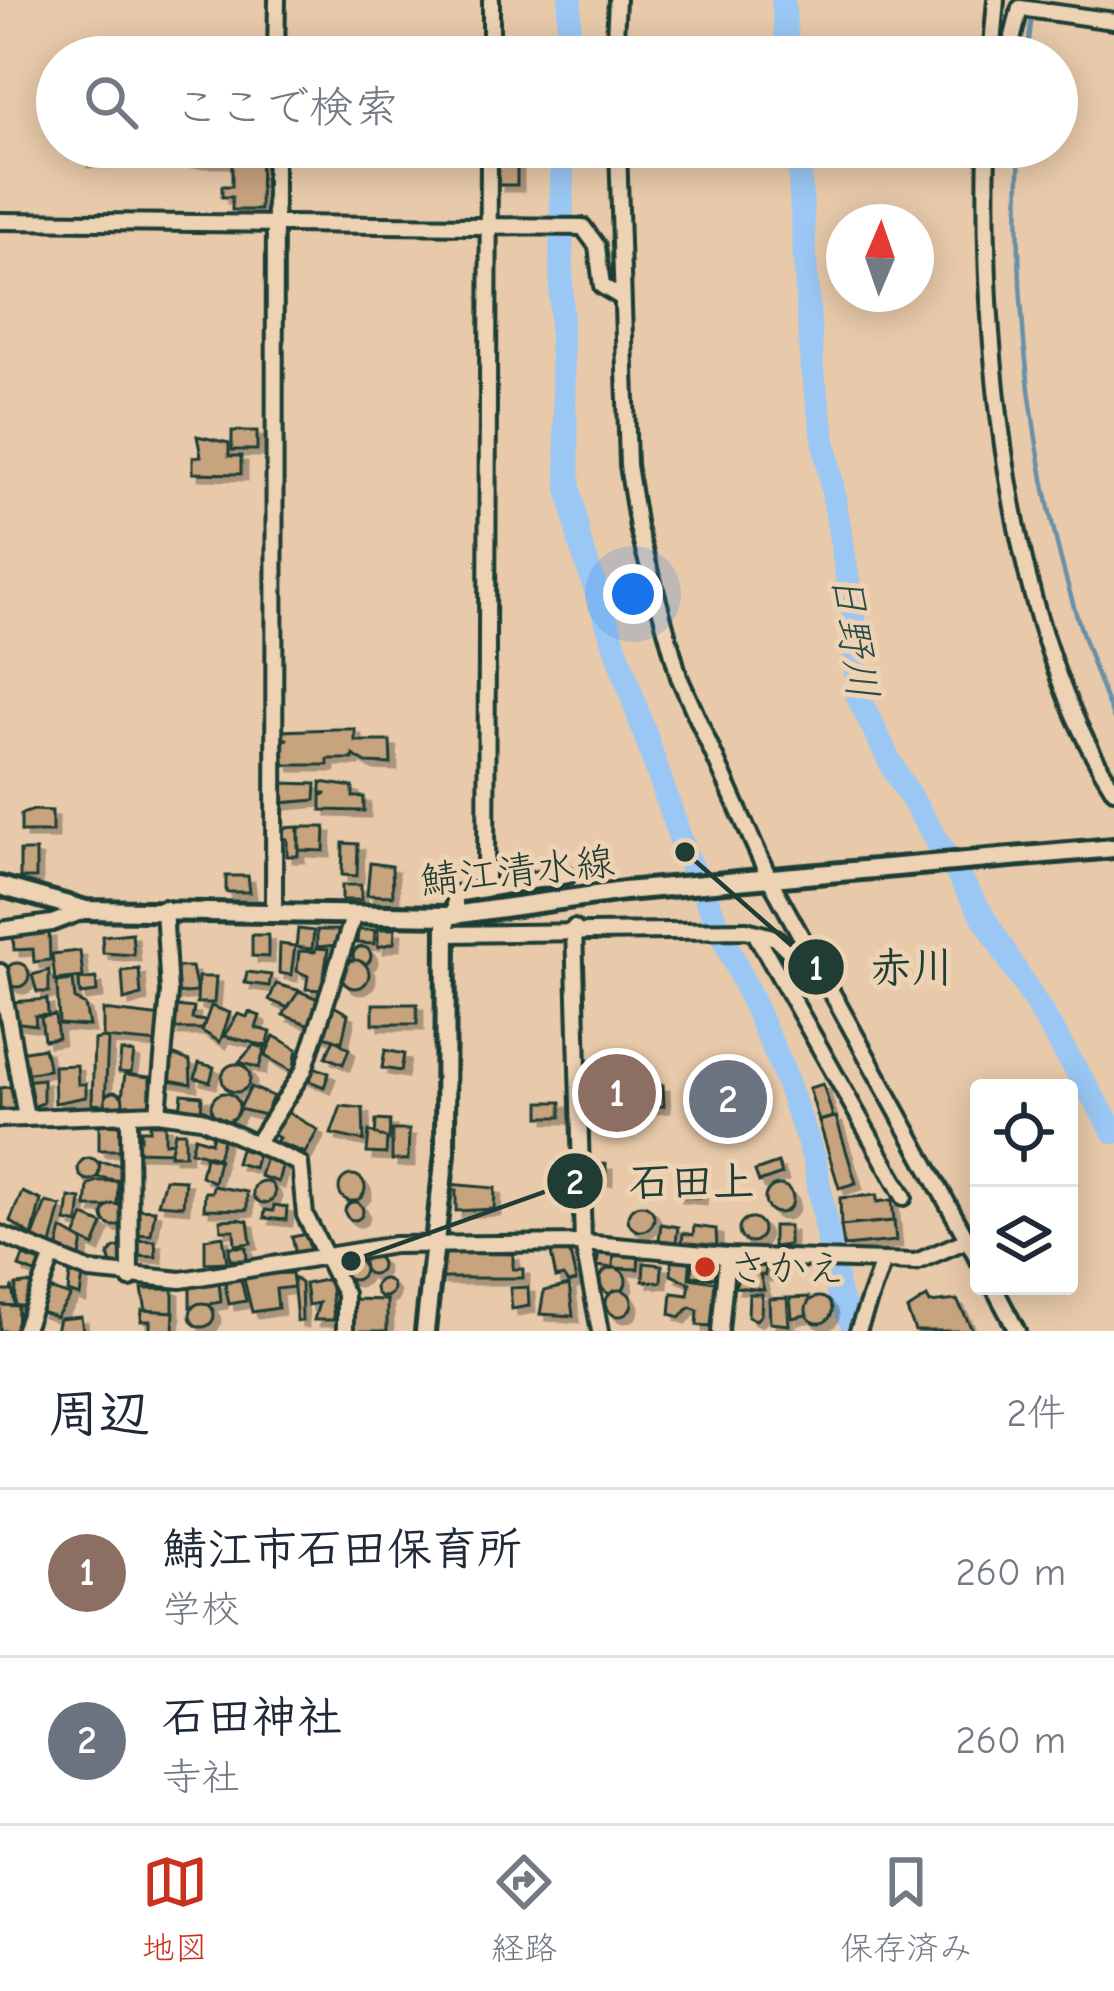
<!DOCTYPE html>
<html lang="ja">
<meta charset="utf-8">
<style>
body{margin:0;font-family:"Comic Neue","Klee One",sans-serif;background:#f2f2f3;color:#1f2937}
.controls{position:absolute;right:36px;bottom:36px;display:grid;overflow:hidden;border-radius:12px;box-shadow:0 6px 30px #0003}
.controls button{width:108px;height:108px;display:grid;place-items:center;padding:0;border:0;border-bottom:3px solid #e0e1e3;background:#fff;color:#1f2937;font:60px sans-serif}
.compass{position:absolute;left:826px;top:204px;width:108px;height:108px;border-radius:50%;background:#fff;box-shadow:0 6px 30px #0003;rotate:2deg}
.you{position:absolute;left:633px;top:594px;width:42px;height:42px;margin:-30px;border:9px solid #fff;border-radius:50%;background:#1a73e8;box-shadow:0 0 0 18px #1a73e833}
.badge{display:grid;place-items:center;width:78px;height:78px;border-radius:50%;background:#c8321e;color:#fff;font-size:39px;font-weight:700}
.pin{position:absolute;translate:-50% -50%;border:6px solid #fff;box-shadow:0 3px 12px #0006}
.list{margin:0;padding:0;list-style:none}
h2{display:flex;justify-content:space-between;align-items:center;height:156px;margin:0;padding:0 48px;font-size:51px}
h2 small{font-size:39px;font-weight:400;color:#747a83}
.list li{display:grid;grid-template-columns:78px 1fr auto;gap:36px;align-items:center;box-sizing:border-box;height:168px;padding:0 48px;border-top:3px solid #e0e1e3}
.list b{display:block;font-size:45px;white-space:nowrap}
.list p{margin:0;font-size:39px;white-space:nowrap;color:#747a83}
.list em{font-size:39px;font-style:normal;color:#747a83}
.icon{flex:none;width:66px;height:66px;fill:none;stroke:currentColor;stroke-width:2;stroke-linecap:round;stroke-linejoin:round}
.map{position:relative;flex:none;width:1114px;height:1331px;overflow:hidden}
.search{position:absolute;background:#fff;box-shadow:0 6px 30px #0003;left:36px;right:36px;top:36px;height:132px;display:flex;align-items:center;gap:30px;box-sizing:border-box;padding:0 42px;border-radius:66px;color:#747a83;font-size:45px}
.sheet{height:492px;background:#fff}
nav{display:flex;justify-content:space-around;align-items:center;box-sizing:border-box;height:168px;border-top:3px solid #e0e1e3;background:#fff;font-size:33px;color:#747a83}
nav a{display:grid;justify-items:center;gap:6px}
nav .on{color:#c8321e}
.map>svg:first-child{display:block}
.lines{fill:none;stroke-linecap:round;stroke-linejoin:round}
.stream{stroke:#6990a7;stroke-width:4.5}
.river{stroke:#9ac7f4;stroke-width:24}
.building{fill:#c7a37e;stroke:#1f3d34;stroke-width:3;filter:url(#shadow)}
.minor-casing{stroke:#1f3d34;stroke-width:22}
.major-casing{stroke:#1f3d34;stroke-width:26}
.minor{stroke:#edd2b4;stroke-width:14}
.major{stroke:#edd2b4;stroke-width:16}
.poi-dot{fill:#c8321e;stroke:#edd2b4;stroke-width:4.5}
.labels{text-anchor:middle;stroke-width:10;stroke-linejoin:round;paint-order:stroke}
.street-label{font-size:39px;fill:#1f3d34;stroke:#edd2b4}
.poi-label{font-size:39px;fill:#1f3d34;stroke:#edd2b4;text-anchor:start}
.water-label{font-size:42px;font-style:italic;fill:#2b4b47;stroke:#edd2b4}
.leader{fill:none;stroke:#1f3d34;stroke-width:4.5}
.callout-dot{fill:#1f3d34;stroke:#edd2b4;stroke-width:4.5}
.mark-label{font-size:36px;text-anchor:middle;font-weight:bold;fill:#fff}
.callout-label{font-size:42px;text-anchor:middle;font-weight:bold;fill:#1f3d34;stroke:#edd2b4;stroke-width:10;stroke-linejoin:round;paint-order:stroke}
</style>
<div class="map">
<svg width="1114" height="1331" viewBox="0 0 1114 1331">
<defs>
<filter id="shadow"><feDropShadow dx="6" dy="6" stdDeviation="0" flood-color="#0004"/></filter>
</defs>
<rect width="100%" height="100%" fill="#e8caaa"/>
<filter id="ink" filterUnits="userSpaceOnUse"><feTurbulence type="fractalNoise" baseFrequency=".00833" numOctaves="2"/><feDisplacementMap in="SourceGraphic" scale="24" xChannelSelector="R" yChannelSelector="G"/><feConvolveMatrix kernelMatrix="1 2 1 2 8 2 1 2 1" color-interpolation-filters="sRGB"/></filter>
<g filter="url(#ink)">
<g class="lines">
<g class="stream">
<polyline points="1027,57 1032,15"/>
<path d="M1020 147C1011 337 1040 542 1114 719"/>
</g>
<g class="river">
<polyline points="783,0 788,57"/>
<polyline points="567,57 570,0"/>
<polyline points="562,147 561,342 569,487 580,543 685,852 781,1065 814,1158 839,1296 856,1331"/>
<polyline points="798,147 812,369 854,615 857,695 893,768 1114,1132"/>
</g>
</g>
<g class="building">
<polygon points="82,147 261,147 260,210 232,210 232,197 222,197 222,186 232,186 232,161 82,161"/>
<polygon points="506,147 525,147 525,156 517,156 517,185 498,185 498,154 506,154"/>
<rect x="232" y="431" width="25" height="19"/>
<polygon points="197,436 229,443 229,456 241,456 241,474 193,473 193,457 201,456"/>
<polygon points="336,729 355,729 355,741 390,741 391,764 366,763 353,755 353,759 328,759 328,765 285,765 280,742 288,739 281,739 280,731"/>
<polygon points="321,782 353,787 353,797 364,797 364,811 321,810 321,796 327,793 321,793"/>
<polygon points="281,783 316,784 315,800 280,803"/>
<polygon points="34,810 52,811 52,832 21,832 21,814"/>
<polygon points="298,827 298,856 287,856 287,839 280,838 280,828"/>
<polygon points="299,827 325,827 324,851 299,850"/>
<polygon points="343,843 358,844 357,876 342,875"/>
<rect x="20" y="851" width="16" height="27"/>
<polygon points="370,863 392,866 393,896 367,895"/>
<polygon points="226,876 248,876 250,892 226,892"/>
<rect x="342" y="885" width="19" height="15"/>
<polygon points="298,929 314,931 312,949 296,947"/>
<polygon points="378,929 395,929 394,943 378,947"/>
<polygon points="317,930 338,930 337,945 317,947"/>
<polygon points="358,930 375,930 374,944 357,943"/>
<polygon points="49,932 50,960 34,962 33,949 14,950 13,935"/>
<polygon points="132,933 134,955 103,953 102,936"/>
<polygon points="252,935 268,935 268,957 252,956"/>
<polygon points="280,944 295,946 291,975 279,973"/>
<circle cx="362" cy="956" r="9"/>
<polygon points="316,948 328,949 322,990 306,989 308,976 297,971 299,951 315,952"/>
<polygon points="80,951 83,977 55,980 52,954"/>
<circle cx="355" cy="974" r="14"/>
<circle cx="17" cy="975" r="12"/>
<polygon points="173,967 192,967 197,992 172,994"/>
<polygon points="139,969 141,995 124,1000 122,971"/>
<polygon points="49,970 49,992 37,992 32,975"/>
<polygon points="247,972 271,975 269,986 245,983"/>
<polygon points="198,977 216,977 214,1003 197,1003"/>
<polygon points="96,978 97,992 80,994 79,980"/>
<polygon points="73,980 75,999 85,1005 89,1026 59,1024 57,982"/>
<polygon points="276,984 301,991 291,1009 269,1000"/>
<polygon points="299,991 318,999 313,1026 283,1015"/>
<polygon points="47,999 48,1015 35,1016 36,1025 12,1022 11,1002"/>
<polygon points="330,1004 348,1014 342,1042 319,1034"/>
<rect x="373" y="1004" width="44" height="20"/>
<polygon points="176,1006 194,1008 192,1019 206,1021 203,1029 173,1029"/>
<polygon points="211,1006 230,1013 220,1042 202,1031"/>
<polygon points="103,1010 163,1017 159,1043 103,1038"/>
<polygon points="249,1012 260,1016 256,1028 271,1032 267,1046 224,1036 238,1014 247,1017"/>
<polygon points="55,1015 58,1038 44,1040 41,1017"/>
<polygon points="274,1036 297,1049 293,1072 265,1056"/>
<polygon points="103,1038 108,1039 105,1105 92,1104 94,1040"/>
<polygon points="334,1039 349,1049 343,1064 326,1057"/>
<polygon points="254,1045 265,1048 259,1068 239,1062"/>
<polygon points="44,1048 49,1070 24,1074 19,1052"/>
<polygon points="385,1050 404,1054 401,1071 382,1068"/>
<polygon points="121,1051 134,1053 131,1073 119,1072"/>
<polygon points="167,1052 190,1061 191,1084 163,1079"/>
<polygon points="199,1063 214,1067 210,1082 195,1078"/>
<circle cx="236" cy="1078" r="14"/>
<polygon points="77,1065 78,1084 86,1084 86,1097 55,1103 54,1066"/>
<polygon points="309,1065 329,1073 324,1087 304,1079"/>
<polygon points="634,1067 634,1086 663,1085 664,1106 631,1108 630,1101 619,1101 611,1117 597,1118 597,1110 588,1110 587,1089 594,1088 593,1076 611,1076 614,1087 613,1068"/>
<polygon points="733,1069 736,1091 746,1090 747,1100 741,1101 737,1114 724,1116 717,1104 712,1104 711,1093 722,1092 720,1070"/>
<polygon points="125,1074 150,1077 150,1111 121,1105"/>
<polygon points="43,1079 43,1103 30,1108 24,1081"/>
<polygon points="823,1084 833,1117 819,1121 809,1088"/>
<polygon points="16,1086 20,1110 0,1112 0,1088"/>
<polygon points="251,1087 273,1096 265,1115 239,1109"/>
<circle cx="114" cy="1101" r="9"/>
<circle cx="225" cy="1107" r="14"/>
<polygon points="182,1094 202,1096 201,1113 180,1111"/>
<rect x="540" y="1102" width="21" height="15"/>
<polygon points="341,1106 363,1108 364,1141 331,1134"/>
<polygon points="284,1110 318,1130 305,1153 276,1142 279,1138 271,1133"/>
<polygon points="836,1117 856,1183 839,1188 819,1121"/>
<polygon points="376,1120 390,1121 389,1140 375,1139"/>
<polygon points="99,1124 121,1125 126,1150 99,1150"/>
<polygon points="150,1124 165,1124 165,1143 174,1142 174,1152 134,1151 134,1139 141,1139 141,1130 150,1130"/>
<polygon points="392,1130 409,1130 408,1160 392,1160"/>
<polygon points="369,1131 387,1139 386,1154 367,1153"/>
<polygon points="175,1132 185,1132 185,1155 170,1155"/>
<polygon points="213,1134 223,1139 218,1158 191,1151 195,1137 211,1142"/>
<polygon points="240,1149 258,1154 254,1168 236,1163"/>
<polygon points="205,1157 219,1160 214,1182 201,1176"/>
<polygon points="266,1157 283,1162 278,1182 260,1176"/>
<circle cx="89" cy="1169" r="11"/>
<polygon points="100,1162 123,1165 121,1181 98,1177"/>
<polygon points="778,1163 782,1174 759,1182 755,1171"/>
<polygon points="606,1164 606,1179 587,1179 587,1165"/>
<circle cx="352" cy="1188" r="13"/>
<polygon points="165,1179 185,1180 183,1206 158,1204"/>
<polygon points="679,1180 702,1182 700,1198 677,1196"/>
<circle cx="264" cy="1192" r="11"/>
<polygon points="97,1181 118,1181 117,1207 86,1207 88,1185"/>
<polygon points="448,1184 495,1188 494,1209 456,1211 456,1190 448,1190"/>
<circle cx="779" cy="1199" r="14"/>
<polygon points="213,1186 247,1192 247,1210 204,1209 205,1192 212,1192"/>
<polygon points="22,1192 41,1200 32,1236 10,1221"/>
<polygon points="877,1195 877,1202 892,1200 894,1221 841,1226 840,1198"/>
<polygon points="69,1197 81,1199 78,1224 66,1221"/>
<polygon points="46,1202 61,1206 51,1245 32,1240"/>
<circle cx="354" cy="1211" r="9"/>
<circle cx="114" cy="1215" r="11"/>
<polygon points="274,1205 287,1207 286,1220 264,1218 265,1210 273,1211"/>
<circle cx="641" cy="1218" r="13"/>
<polygon points="136,1209 155,1210 151,1235 135,1234"/>
<polygon points="84,1216 103,1224 94,1246 75,1237"/>
<circle cx="751" cy="1230" r="12"/>
<polygon points="238,1219 248,1221 251,1243 235,1245 234,1230 221,1230 220,1220"/>
<polygon points="894,1221 896,1241 844,1246 841,1226"/>
<polygon points="661,1224 678,1227 676,1242 659,1240"/>
<polygon points="694,1226 716,1229 717,1248 682,1243 683,1233 693,1235"/>
<polygon points="773,1226 789,1226 789,1245 773,1247"/>
<polygon points="62,1229 83,1241 80,1256 57,1251"/>
<polygon points="307,1234 310,1252 296,1255 292,1237"/>
<polygon points="223,1236 227,1262 205,1263 205,1239"/>
<polygon points="134,1240 155,1241 156,1257 134,1256"/>
<polygon points="229,1247 246,1247 247,1260 230,1260"/>
<circle cx="119" cy="1257" r="10"/>
<polygon points="569,1249 576,1281 568,1283 563,1276 556,1278 551,1253"/>
<polygon points="599,1250 614,1251 613,1268 597,1266"/>
<polygon points="614,1251 639,1253 638,1269 613,1268"/>
<polygon points="439,1253 513,1254 513,1269 523,1269 523,1278 440,1278"/>
<polygon points="672,1255 691,1256 689,1278 715,1282 712,1326 697,1325 698,1310 690,1307 680,1317 670,1314 672,1293 688,1295 690,1283 671,1275"/>
<circle cx="372" cy="1265" r="9"/>
<polygon points="23,1256 44,1263 40,1275 19,1267"/>
<polygon points="694,1257 717,1260 715,1278 691,1276"/>
<circle cx="353" cy="1269" r="11"/>
<polygon points="644,1263 662,1265 661,1282 643,1281"/>
<polygon points="736,1263 766,1264 765,1275 760,1275 764,1290 734,1287 739,1278"/>
<circle cx="613" cy="1281" r="13"/>
<polygon points="292,1273 294,1287 276,1289 278,1308 252,1312 243,1275"/>
<polygon points="70,1274 83,1276 80,1296 68,1292"/>
<polygon points="240,1276 246,1301 229,1304 224,1279"/>
<polygon points="293,1278 301,1283 302,1321 297,1321"/>
<circle cx="384" cy="1288" r="9"/>
<polygon points="330,1279 334,1320 314,1320 319,1303 308,1305 305,1284"/>
<polygon points="219,1281 221,1302 190,1307 190,1286"/>
<polygon points="34,1283 29,1306 15,1306 16,1285"/>
<polygon points="569,1285 573,1316 540,1314 544,1291"/>
<polygon points="12,1286 15,1306 0,1305 0,1291 11,1291"/>
<polygon points="528,1287 529,1306 512,1309 510,1288"/>
<polygon points="46,1288 71,1296 56,1317 38,1311"/>
<polygon points="142,1289 173,1289 173,1312 146,1311"/>
<circle cx="619" cy="1303" r="13"/>
<polygon points="749,1294 762,1294 761,1315 756,1320 748,1316"/>
<polygon points="809,1297 810,1314 792,1318 790,1298"/>
<polygon points="927,1297 930,1303 957,1300 973,1331 915,1331 907,1310"/>
<circle cx="819" cy="1310" r="13"/>
<polygon points="787,1298 789,1325 770,1323 769,1299"/>
<polygon points="352,1299 387,1300 387,1331 354,1331"/>
<circle cx="202" cy="1315" r="12"/>
<polygon points="0,1305 18,1306 17,1331 0,1331"/>
<polygon points="142,1310 174,1312 173,1331 150,1331 150,1321 141,1321"/>
<polygon points="81,1317 83,1331 56,1331 59,1319"/>
</g>
<g class="lines">
<g class="minor-casing">
<g id="minor">
<polyline points="276,57 277,0"/>
<polyline points="491,57 491,0"/>
<polyline points="614,57 617,0"/>
<polyline points="991,57 996,0"/>
<polyline points="1008,57 1020,8 1114,21"/>
<polyline points="618,147 628,465 638,528 679,677 769,878 979,1261"/>
<path d="M987 147C982 343 1006 622 1114 790"/>
<polyline points="0,221 583,227 597,246 602,286 619,296"/>
<polyline points="486,884 489,147"/>
<polyline points="274,914 275,147"/>
<polyline points="455,914 455,894 568,875"/>
<polyline points="574,928 583,1243 600,1331"/>
<polyline points="0,930 52,923 86,910"/>
<polyline points="755,933 904,1197"/>
<polyline points="446,934 746,930 776,938 827,989"/>
<polyline points="0,972 26,1118"/>
<polyline points="158,1113 169,993 164,908"/>
<polyline points="129,1116 130,1279"/>
<polyline points="0,1119 158,1113 201,1119 300,1164 305,1215 345,1294 345,1331"/>
<polyline points="257,1143 304,1070 354,914"/>
<polyline points="0,1234 90,1271 181,1280 394,1245 583,1243 727,1256 916,1262 967,1240"/>
<polyline points="993,1286 1017,1331"/>
<polyline points="24,1331 52,1258"/>
<polyline points="720,1331 727,1256"/>
<polyline points="858,1331 883,1261"/>
</g>
</g>
<g class="major-casing">
<g id="major">
<polyline points="0,886 86,910 446,916 624,891 1114,848"/>
<polyline points="425,1331 445,1154 446,916"/>
</g>
</g>
<use href="#minor" class="minor"/>
<use href="#major" class="major"/>
</g>
</g>
<circle class="poi-dot" cx="705" cy="1267" r="12"/>
<g class="labels">
<g class="street-label">
<text transform="translate(517 870) rotate(-6)" y="14">鯖江清水線</text>
</g>
<g class="poi-label">
<text x="729" y="1281">さかえ</text>
</g>
<g class="water-label">
<text transform="translate(856 636) rotate(82)" y="15">日野川</text>
</g>
</g>
<path class="leader" d="M685 852L816 967M351 1261L575 1181"/>
<g class="callout-dot">
<circle cx="685" cy="852" r="12"/>
<circle cx="351" cy="1261" r="12"/>
<circle cx="816" cy="967" r="30"/>
<circle cx="575" cy="1181" r="30"/>
</g>
<g class="mark-label">
<text x="816" y="980">1</text>
<text x="575" y="1194">2</text>
</g>
<g class="callout-label">
<text x="912" y="982">赤川</text>
<text x="692" y="1196">石田上</text>
</g>
</svg>
<div class="controls">
<button><svg class="icon" aria-label="locate" viewBox="0 0 24 24"><circle cx="12" cy="12" r="6"/><path d="M12 2v4M12 18v4M2 12h4M18 12h4"/></svg></button>
<button><svg class="icon" aria-label="layers" viewBox="0 0 24 24"><path d="M12 4l9 5-9 5-9-5zM3 14l9 5 9-5"/></svg></button>
</div>
<svg class="compass" viewBox="-18 -18 36 36"><path d="M0-13l5 13h-10z" fill="#e53935"/><path d="M0 13l5-13h-10z" fill="#747a83"/></svg>
<div class="you"></div>
<div class="pin badge" style="left:617px;top:1093px;background:#8d6e63">1</div>
<div class="pin badge" style="left:728px;top:1099px;background:#6b7280">2</div>
<div class="search"><svg class="icon" aria-label="search" viewBox="0 0 24 24"><circle cx="10" cy="10" r="6"/><path d="M15 15l6 6"/></svg>ここで検索</div>
</div>
<section class="sheet">
<h2>周辺<small>2件</small></h2>
<ul class="list">
<li><span class="badge" style="background:#8d6e63">1</span><div><b>鯖江市石田保育所</b><p>学校</p></div><em>260 m</em></li>
<li><span class="badge" style="background:#6b7280">2</span><div><b>石田神社</b><p>寺社</p></div><em>260 m</em></li>
</ul>
</section>
<nav>
<a class="on"><svg class="icon" aria-label="map" viewBox="0 0 24 24"><path d="M3 6l6-2 6 2 6-2v14l-6 2-6-2-6 2zM9 4v14M15 6v14"/></svg>地図</a>
<a><svg class="icon" aria-label="directions" viewBox="0 0 24 24"><path d="M12 3l9 9-9 9-9-9zM9 14v-3h6M13 9l2 2-2 2"/></svg>経路</a>
<a><svg class="icon" aria-label="saved" viewBox="0 0 24 24"><path d="M7 4h10v16l-5-4-5 4z"/></svg>保存済み</a>
</nav>
